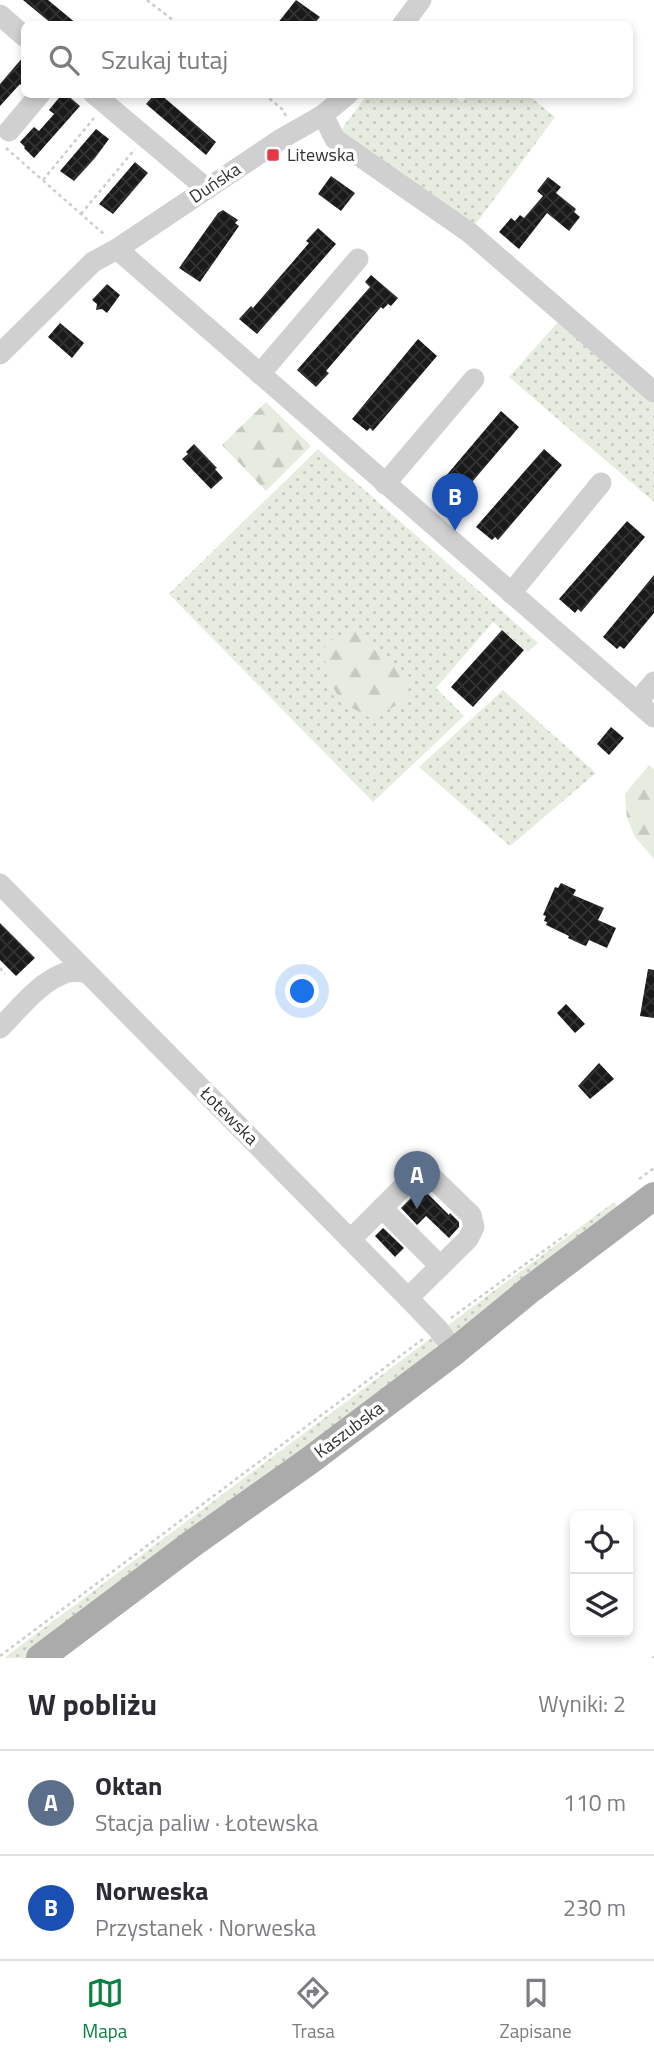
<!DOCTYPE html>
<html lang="pl">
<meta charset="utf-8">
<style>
body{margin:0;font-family:"Titillium Web",sans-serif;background:#f2f2f3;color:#2b2b33}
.controls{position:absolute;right:21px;bottom:21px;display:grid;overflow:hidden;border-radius:10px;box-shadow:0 4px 10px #0003}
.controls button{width:63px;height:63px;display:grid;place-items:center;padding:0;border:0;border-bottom:2px solid #e1e1e2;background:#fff;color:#2b2b33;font:35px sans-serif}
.you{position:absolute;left:303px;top:992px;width:24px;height:24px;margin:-18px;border:5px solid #fff;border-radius:50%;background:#1a73e8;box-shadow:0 0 0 10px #1a73e833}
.badge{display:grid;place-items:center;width:46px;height:46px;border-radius:50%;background:#0b8043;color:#fff;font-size:23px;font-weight:700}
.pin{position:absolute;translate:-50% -58px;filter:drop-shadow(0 2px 4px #0008)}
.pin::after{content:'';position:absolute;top:37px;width:24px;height:21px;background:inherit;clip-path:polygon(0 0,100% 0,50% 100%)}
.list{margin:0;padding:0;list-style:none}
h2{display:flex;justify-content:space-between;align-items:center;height:91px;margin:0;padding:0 28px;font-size:30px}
h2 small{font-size:23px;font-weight:400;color:#7c7c81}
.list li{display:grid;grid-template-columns:46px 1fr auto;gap:21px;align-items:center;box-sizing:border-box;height:105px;padding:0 28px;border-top:2px solid #e1e1e2}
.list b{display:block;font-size:26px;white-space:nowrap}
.list p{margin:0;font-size:23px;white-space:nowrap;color:#7c7c81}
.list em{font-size:23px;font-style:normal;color:#7c7c81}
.icon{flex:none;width:38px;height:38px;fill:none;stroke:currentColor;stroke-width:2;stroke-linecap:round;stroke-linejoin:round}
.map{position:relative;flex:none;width:654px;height:1658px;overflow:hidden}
.search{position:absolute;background:#fff;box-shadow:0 4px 10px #0003;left:21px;right:21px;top:21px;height:77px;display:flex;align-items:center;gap:18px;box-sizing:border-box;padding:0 24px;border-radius:10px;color:#7c7c81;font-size:26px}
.sheet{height:301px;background:#fff}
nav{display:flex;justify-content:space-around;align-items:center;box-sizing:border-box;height:98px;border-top:2px solid #e1e1e2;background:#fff;font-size:19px;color:#7c7c81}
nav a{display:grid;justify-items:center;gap:4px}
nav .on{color:#0b8043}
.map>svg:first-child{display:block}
.grass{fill:url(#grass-dots)}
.forest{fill:url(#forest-firs)}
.building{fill:url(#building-cross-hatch)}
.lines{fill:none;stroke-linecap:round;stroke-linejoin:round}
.path{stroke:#cdcdcd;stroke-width:2.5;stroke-dasharray:3.5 3.5;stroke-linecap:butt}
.minor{stroke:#d0d0d0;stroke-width:21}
.major{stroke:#ababab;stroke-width:28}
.poi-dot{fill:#e63946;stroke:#fff;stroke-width:2.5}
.labels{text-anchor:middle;stroke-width:7;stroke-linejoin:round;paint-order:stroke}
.poi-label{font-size:18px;fill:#333;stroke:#fff;text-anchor:start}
.street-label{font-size:18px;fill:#333;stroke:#fff}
</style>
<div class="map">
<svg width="654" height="1658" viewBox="0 0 654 1658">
<defs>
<pattern id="grass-dots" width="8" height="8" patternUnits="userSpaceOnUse" patternTransform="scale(1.75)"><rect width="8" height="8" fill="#e6ecdf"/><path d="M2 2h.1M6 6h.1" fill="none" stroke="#c6cbc0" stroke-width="1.8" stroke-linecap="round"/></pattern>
<pattern id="forest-firs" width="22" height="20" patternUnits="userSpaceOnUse" patternTransform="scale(1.75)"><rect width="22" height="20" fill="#e6ecdf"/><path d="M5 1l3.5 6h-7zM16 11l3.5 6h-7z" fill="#c6cbc0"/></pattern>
<pattern id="building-cross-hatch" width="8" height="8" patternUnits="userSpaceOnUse" patternTransform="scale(1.75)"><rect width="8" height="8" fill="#1a1a1a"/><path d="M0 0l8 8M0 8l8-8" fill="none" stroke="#333"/></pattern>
</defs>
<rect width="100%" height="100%" fill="#fff"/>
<g class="grass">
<polygon points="367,95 452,95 462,102 468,95 528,95 555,117 472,229 346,142 342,131 344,126"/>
<polygon points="558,322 654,404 654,502 509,377"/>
<polygon points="318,449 538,643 528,652 493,622 436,688 464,716 373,802 169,594"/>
<polygon points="503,690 596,773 510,846 419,767"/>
<polygon points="614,1202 619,1208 457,1333 444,1328"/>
<path d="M435 1335C439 1344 435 1349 430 1357L29 1658H4Z"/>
</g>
<g class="forest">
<polygon points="266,402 311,446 266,491 222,445"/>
<polygon points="357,631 413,680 402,702 372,719 342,702 329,681 323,649 332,640"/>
<polygon points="649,765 654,769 654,859 635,837 627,818 625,794"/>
</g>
<g class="building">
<polygon points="23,0 48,0 77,24 52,24"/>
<polygon points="296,0 320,17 314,24 277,24"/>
<polygon points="24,56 24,88 20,84 0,106 0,84"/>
<polygon points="62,94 66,94 80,106 34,158 24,148 25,147 20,142 34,127 39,131 54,114 49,110"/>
<polygon points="155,94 160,94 216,142 206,155 146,104"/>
<polygon points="96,129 109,139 95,158 74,181 60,171"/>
<polygon points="135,162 148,173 113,214 99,204"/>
<polygon points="331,176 355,193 341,211 318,194"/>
<polygon points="548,177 561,187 556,193 576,209 574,212 580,217 569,231 547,213 519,249 499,232 511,218 515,221 520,215 524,218 543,196 537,191"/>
<polygon points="223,210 238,220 235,223 239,226 200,282 179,268 218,213"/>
<polygon points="318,228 336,244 257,334 239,319 251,306 253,308 309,243 306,241"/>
<polygon points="371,275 398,298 391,306 388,304 383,309 381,307 326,371 329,373 316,387 297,370 370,287 365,282"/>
<polygon points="107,284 120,295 107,313 102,309 96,310 97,304 92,300"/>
<polygon points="60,323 84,343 72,358 48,337"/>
<polygon points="418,339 437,356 373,431 370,428 367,431 352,419"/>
<polygon points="501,411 519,427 455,502 452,499 449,502 434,490"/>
<polygon points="194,444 217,468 215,469 223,478 211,489 182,459 188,454 186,452"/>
<polygon points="544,449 562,465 498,540 495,537 492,540 476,527"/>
<polygon points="627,521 645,537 581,612 578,609 575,613 559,599"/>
<polygon points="654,575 654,613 624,649 620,646 617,649 603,637"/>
<polygon points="502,630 524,650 473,707 451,687"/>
<polygon points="611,727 624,738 609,755 597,744"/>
<polygon points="561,883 576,890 573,895 604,908 598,920 616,928 607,948 589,940 586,946 583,945 568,938 569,936 546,925 547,922 544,921 546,916 543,915 555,887 558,888"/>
<polygon points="0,923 35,958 16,976 0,960"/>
<polygon points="648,969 654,970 654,1018 640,1016"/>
<polygon points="566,1004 585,1024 575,1033 557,1013"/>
<polygon points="599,1063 614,1079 590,1099 578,1086"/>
<polygon points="420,1189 423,1189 449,1215 450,1213 459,1222 459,1227 449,1238 426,1216 417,1225 401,1208"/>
<polygon points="383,1228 404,1248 395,1257 375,1236"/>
</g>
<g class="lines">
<g class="path">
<polyline points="147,0 178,24"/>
<polyline points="264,94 282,109 286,116"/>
<polyline points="6,148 106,236"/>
<polyline points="43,180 94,118"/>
<polyline points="81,214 135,149"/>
<polyline points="0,968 5,974"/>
<polyline points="639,1179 654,1168"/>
<polyline points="451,1318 567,1234"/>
<polyline points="0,1656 423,1339"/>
<polyline points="652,1658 654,1657"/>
</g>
<g class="minor">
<polyline points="0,15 24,36"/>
<polyline points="403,24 421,0"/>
<polyline points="94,94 207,189"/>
<polyline points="323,115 335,139 470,233 654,392"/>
<polyline points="9,131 40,94"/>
<polyline points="117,249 654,717"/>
<polyline points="0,354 93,262 117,249 281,139 323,115 348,94"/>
<polyline points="260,374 358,259"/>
<polyline points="385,484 474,379"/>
<polyline points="511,593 601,483"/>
<polyline points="637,702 654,682"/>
<polyline points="0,884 408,1298 437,1328 455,1351"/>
<path d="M0 1028C19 1009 39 982 65 973 71 970 80 972 87 972"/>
<polyline points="351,1239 382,1208"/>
<polyline points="408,1298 468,1239 474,1227 471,1215 434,1179 428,1175 414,1176 382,1208 440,1266"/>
</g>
<polyline class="major" points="40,1658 193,1543 309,1461 455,1351 532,1288 654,1196"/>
</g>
<rect class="poi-dot" x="266" y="148" width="14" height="14" rx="3.5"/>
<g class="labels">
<g class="poi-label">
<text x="287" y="161">Litewska</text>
</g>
<g class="street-label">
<text transform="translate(215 183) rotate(-34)" y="6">Duńska</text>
<text transform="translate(229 1116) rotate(45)" y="6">Łotewska</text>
<text transform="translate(349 1430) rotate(-37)" y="6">Kaszubska</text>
</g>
</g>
</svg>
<div class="controls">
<button><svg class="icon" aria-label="locate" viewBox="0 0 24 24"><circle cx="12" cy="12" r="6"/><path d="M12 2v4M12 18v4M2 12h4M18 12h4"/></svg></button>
<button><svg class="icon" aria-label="layers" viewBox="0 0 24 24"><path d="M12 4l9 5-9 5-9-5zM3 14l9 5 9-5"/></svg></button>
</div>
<div class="you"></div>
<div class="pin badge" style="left:417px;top:1209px;background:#5c6f8a">A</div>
<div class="pin badge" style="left:455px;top:531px;background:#1a4fb4">B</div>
<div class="search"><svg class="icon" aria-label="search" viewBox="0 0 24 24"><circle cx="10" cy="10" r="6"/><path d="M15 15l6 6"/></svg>Szukaj tutaj</div>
</div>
<section class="sheet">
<h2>W pobliżu<small>Wyniki: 2</small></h2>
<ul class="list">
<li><span class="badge" style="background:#5c6f8a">A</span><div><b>Oktan</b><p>Stacja paliw · Łotewska</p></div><em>110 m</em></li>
<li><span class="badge" style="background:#1a4fb4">B</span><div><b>Norweska</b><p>Przystanek · Norweska</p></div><em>230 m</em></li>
</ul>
</section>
<nav>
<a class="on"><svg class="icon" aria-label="map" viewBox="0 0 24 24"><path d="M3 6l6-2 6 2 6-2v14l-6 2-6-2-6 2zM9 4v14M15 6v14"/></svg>Mapa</a>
<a><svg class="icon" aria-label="directions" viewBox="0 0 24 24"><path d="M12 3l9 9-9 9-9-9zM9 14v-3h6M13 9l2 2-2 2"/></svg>Trasa</a>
<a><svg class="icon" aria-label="saved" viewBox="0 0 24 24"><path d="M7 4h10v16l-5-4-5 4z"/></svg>Zapisane</a>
</nav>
